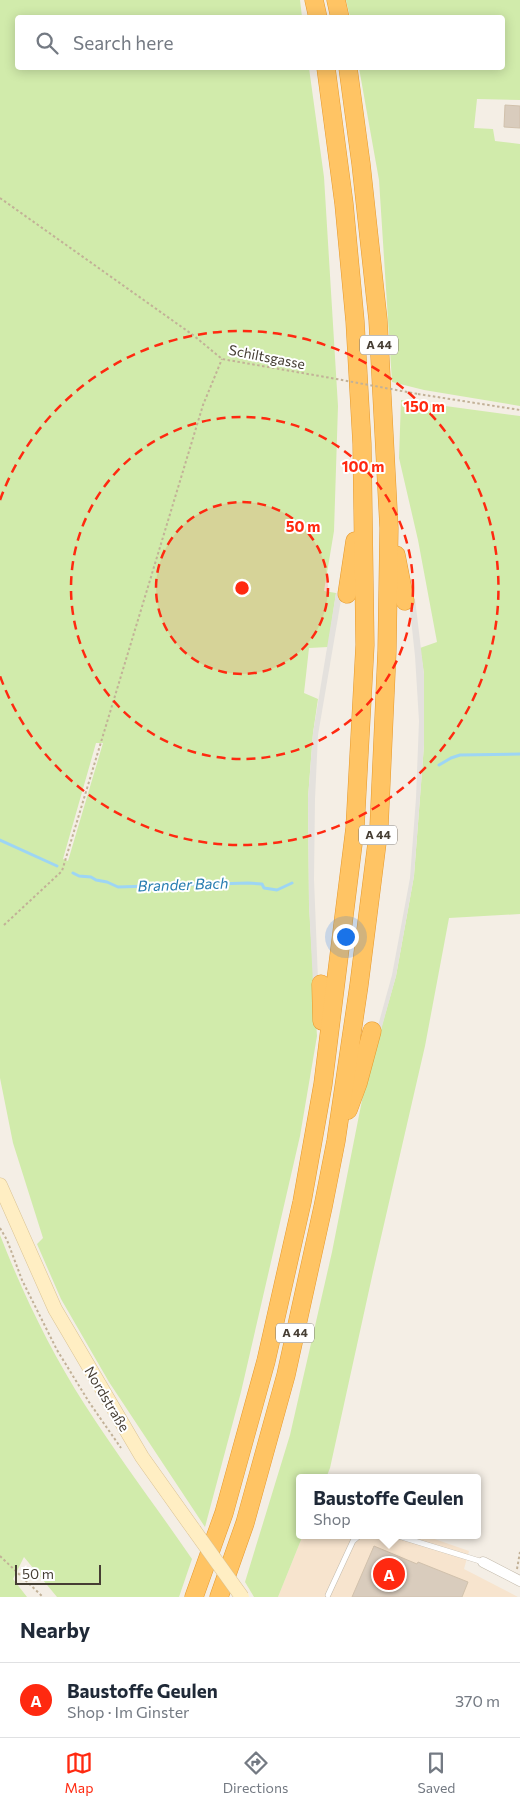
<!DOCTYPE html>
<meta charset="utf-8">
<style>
body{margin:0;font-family:Commissioner,sans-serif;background:#f2f2f3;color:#1f2937}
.scale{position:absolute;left:15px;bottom:12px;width:86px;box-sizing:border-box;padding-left:5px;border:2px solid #463e34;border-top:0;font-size:14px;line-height:18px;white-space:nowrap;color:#463e34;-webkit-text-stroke:4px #fff;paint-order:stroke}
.you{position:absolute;left:345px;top:936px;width:18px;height:18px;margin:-12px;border:4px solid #fff;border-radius:50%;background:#1a73e8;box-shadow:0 0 0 8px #1a73e833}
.badge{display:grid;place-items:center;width:32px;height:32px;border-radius:50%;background:#ff2910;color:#fff;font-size:16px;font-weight:700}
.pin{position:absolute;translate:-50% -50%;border:2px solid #fff;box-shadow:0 1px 5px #0006}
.popup{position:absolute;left:296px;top:1474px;width:185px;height:65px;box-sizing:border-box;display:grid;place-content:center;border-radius:5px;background:#fff;filter:drop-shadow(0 1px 4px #0005);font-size:16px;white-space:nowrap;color:#747a83}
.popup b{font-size:19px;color:#1f2937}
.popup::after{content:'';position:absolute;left:50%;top:100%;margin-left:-10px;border:10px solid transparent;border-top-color:#fff}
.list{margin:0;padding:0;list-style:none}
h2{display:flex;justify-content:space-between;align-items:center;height:65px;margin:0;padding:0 20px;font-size:21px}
h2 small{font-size:16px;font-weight:400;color:#747a83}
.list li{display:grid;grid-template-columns:32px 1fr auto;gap:15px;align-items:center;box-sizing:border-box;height:75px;padding:0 20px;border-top:1px solid #e0e1e3}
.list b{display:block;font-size:19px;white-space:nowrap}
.list p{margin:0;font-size:16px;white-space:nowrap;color:#747a83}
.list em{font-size:16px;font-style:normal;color:#747a83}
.icon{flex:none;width:28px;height:28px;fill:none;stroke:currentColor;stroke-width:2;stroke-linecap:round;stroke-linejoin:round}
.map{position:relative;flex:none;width:520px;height:1597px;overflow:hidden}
.search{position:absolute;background:#fff;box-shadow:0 2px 12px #0003;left:15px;right:15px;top:15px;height:55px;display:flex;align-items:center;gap:12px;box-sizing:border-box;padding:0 18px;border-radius:5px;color:#747a83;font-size:19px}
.sheet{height:140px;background:#fff}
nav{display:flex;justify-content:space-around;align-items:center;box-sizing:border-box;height:70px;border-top:1px solid #e0e1e3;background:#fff;font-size:14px;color:#747a83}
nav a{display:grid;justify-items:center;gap:2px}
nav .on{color:#ff2910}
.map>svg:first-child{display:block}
.commercial{fill:#f7e4ce}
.green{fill:#d1ebab;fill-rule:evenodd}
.parking{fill:#e4e1dd}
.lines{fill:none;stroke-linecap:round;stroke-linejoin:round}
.stream{stroke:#9dd5f4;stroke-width:3}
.building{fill:#d9ccbd;stroke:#d1c1ac}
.lane-casing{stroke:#c2b9aa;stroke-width:6}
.street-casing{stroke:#c2b9aa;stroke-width:11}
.secondary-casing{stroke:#dac394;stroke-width:15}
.highway-casing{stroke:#e6992c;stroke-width:19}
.path{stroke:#c2b197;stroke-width:2;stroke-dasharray:2.5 2.5;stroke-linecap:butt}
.lane{stroke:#fff;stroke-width:5}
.street{stroke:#fff;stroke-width:10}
.secondary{stroke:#ffeec3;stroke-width:14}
.highway{stroke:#ffc464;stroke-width:18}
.secondary-bridge-casing{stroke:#dac394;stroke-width:15;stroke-linecap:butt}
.path-bridge{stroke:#c2b197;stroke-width:2;stroke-dasharray:2.5 2.5;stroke-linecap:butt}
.secondary-bridge{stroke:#ffeec3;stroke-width:14}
.ring{fill:none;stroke:#ff2910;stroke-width:2.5;stroke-dasharray:9 6}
.labels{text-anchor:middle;stroke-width:4;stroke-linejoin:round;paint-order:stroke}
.shield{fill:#fff;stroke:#7e7871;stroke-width:1}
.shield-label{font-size:12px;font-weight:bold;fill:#463e34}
.street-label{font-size:14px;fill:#463e34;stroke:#fff}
.water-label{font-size:15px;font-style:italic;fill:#267cb0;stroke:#fff}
.centre{fill:#ff2910;stroke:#fff;stroke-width:2.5}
.ring-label{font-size:15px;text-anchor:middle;font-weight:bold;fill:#ff2910;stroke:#fff;stroke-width:4;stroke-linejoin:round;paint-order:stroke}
</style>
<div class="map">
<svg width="520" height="1597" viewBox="0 0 520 1597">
<rect width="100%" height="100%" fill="#f4eee5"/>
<polygon class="commercial" points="303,1535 423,1535 469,1551 464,1569 518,1597 278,1597"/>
<g class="green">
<path d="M0 0H300L302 17 18 18V68H309L324 177 338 406 334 531 324 591 336 593 328 647 309 648 304 693 318 699 313 733 308 798 309 905 317 1036 300 1136 241 1392 205 1527 109 1382 61 1299 37 1244 43 1238 13 1143 0 1078ZM96 743H103L68 861 63 859Z"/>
<polygon points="346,0 520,0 520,100 477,99 474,128 493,129 495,141 520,144 520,406 424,390 392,382 379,180 359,68 502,68 502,18 350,17"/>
<polygon points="401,400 520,416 520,914 449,918 425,1046 373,1272 330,1468 326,1478 300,1478 300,1535 303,1535 278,1597 254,1597 245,1582 290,1435 332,1252 365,1085 396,976 414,876 424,745 424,674 420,648 437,642 418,540 399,458"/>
<path d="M0 1235C23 1294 51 1352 85 1405 119 1458 157 1508 192 1559L179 1597H57L24 1557 13 1579 27 1597H0Z"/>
</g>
<g class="parking">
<polygon points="336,593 342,594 318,735 315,799 314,879 318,980 313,983 309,905 308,798 313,733"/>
<polygon points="415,599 424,674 424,745 414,876 396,976 380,1034 376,1033 392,975 410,878 416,798 419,721 415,656 409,601"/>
</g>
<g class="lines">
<g class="stream">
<polyline points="439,765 451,758 460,755 520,754"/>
<polyline points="0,840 57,866"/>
<polyline points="73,873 79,876 91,877 96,880 107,882 118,887 248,883 262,884 264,888 277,890 292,883"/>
</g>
</g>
<g class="building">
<polygon points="505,105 520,106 520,128 504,127"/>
<polygon points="374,1546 417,1564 418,1562 468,1582 462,1597 352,1597"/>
</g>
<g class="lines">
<g class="lane-casing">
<g id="lane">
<polyline points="395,1535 483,1562"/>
<polyline points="328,1595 353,1541 360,1535"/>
</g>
</g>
<g class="street-casing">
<polyline id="street" points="483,1562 520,1581"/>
</g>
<g class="secondary-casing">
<polyline id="secondary" points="0,1185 55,1309 142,1457 194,1530"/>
</g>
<g class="highway-casing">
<g id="highway">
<polyline points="314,0 318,18"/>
<polyline points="336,0 340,18"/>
<polyline points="396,555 405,601"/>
<polyline points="347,594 355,541"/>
<polyline points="321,984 322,1021"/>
<polyline points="348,1110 358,1083 372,1031"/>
<polyline points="194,1597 224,1513 266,1361 302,1202 323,1084 355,828 365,645 362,444 355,321 344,204 326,68"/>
<polyline points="219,1597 245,1523 286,1375 323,1207 336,1141 359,985 379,827 387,651 389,528 378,320 361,164 348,68"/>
</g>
</g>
<g class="path">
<polyline points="0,198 193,335 222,359 331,378"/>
<polyline points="418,394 520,410"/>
<polyline points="4,925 62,871 203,405 222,359"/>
<polyline points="0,1228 7,1240 22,1280 57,1350 89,1402 121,1448"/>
<polyline points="0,1556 43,1597"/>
<polyline points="517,1569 520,1552"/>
</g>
<use href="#lane" class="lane"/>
<use href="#street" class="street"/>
<use href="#secondary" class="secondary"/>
<use href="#highway" class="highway"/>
<g class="secondary-bridge-casing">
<polyline id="secondary-bridge" points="194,1530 242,1597"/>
</g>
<polyline class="path-bridge" points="331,378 418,394"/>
<use href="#secondary-bridge" class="secondary-bridge"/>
</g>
<circle cx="242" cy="588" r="86" fill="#ff2910" fill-opacity=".12"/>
<g class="ring">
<circle cx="242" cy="588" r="86"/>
<circle cx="242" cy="588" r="171"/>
<path d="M0 500A257 257 0 1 1 0 676"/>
</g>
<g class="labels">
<g class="shield">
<rect x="360" y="335.5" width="38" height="19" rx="4"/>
<rect x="359" y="825.5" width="38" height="19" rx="4"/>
<rect x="276" y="1323.5" width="38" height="19" rx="4"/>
</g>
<g class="shield-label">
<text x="379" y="349">A 44</text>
<text x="378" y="839">A 44</text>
<text x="295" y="1337">A 44</text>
</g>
<g class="street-label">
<text transform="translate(267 357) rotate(11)" y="5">Schiltsgasse</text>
<text transform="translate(107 1399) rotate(59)" y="5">Nordstraße</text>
</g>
<g class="water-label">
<text transform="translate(183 885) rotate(-2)" y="5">Brander Bach</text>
</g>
</g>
<circle cx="242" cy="588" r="8" class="centre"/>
<g class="ring-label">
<text x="424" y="412">150 m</text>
<text x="363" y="472">100 m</text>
<text x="303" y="532">50 m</text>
</g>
</svg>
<div class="scale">50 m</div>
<div class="you"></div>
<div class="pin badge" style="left:389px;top:1574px">A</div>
<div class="popup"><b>Baustoffe Geulen</b>Shop</div>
<div class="search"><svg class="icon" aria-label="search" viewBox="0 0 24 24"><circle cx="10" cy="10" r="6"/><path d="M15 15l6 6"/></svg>Search here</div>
</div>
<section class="sheet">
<h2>Nearby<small></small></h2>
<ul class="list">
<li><span class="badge">A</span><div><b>Baustoffe Geulen</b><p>Shop · Im Ginster</p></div><em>370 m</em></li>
</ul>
</section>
<nav>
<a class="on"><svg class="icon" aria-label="map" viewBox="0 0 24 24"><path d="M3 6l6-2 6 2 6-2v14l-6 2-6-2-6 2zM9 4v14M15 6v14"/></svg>Map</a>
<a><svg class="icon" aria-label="directions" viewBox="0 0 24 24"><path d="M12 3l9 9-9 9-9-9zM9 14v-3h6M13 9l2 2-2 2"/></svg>Directions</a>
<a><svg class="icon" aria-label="saved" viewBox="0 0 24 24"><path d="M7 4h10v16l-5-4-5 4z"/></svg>Saved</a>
</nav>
